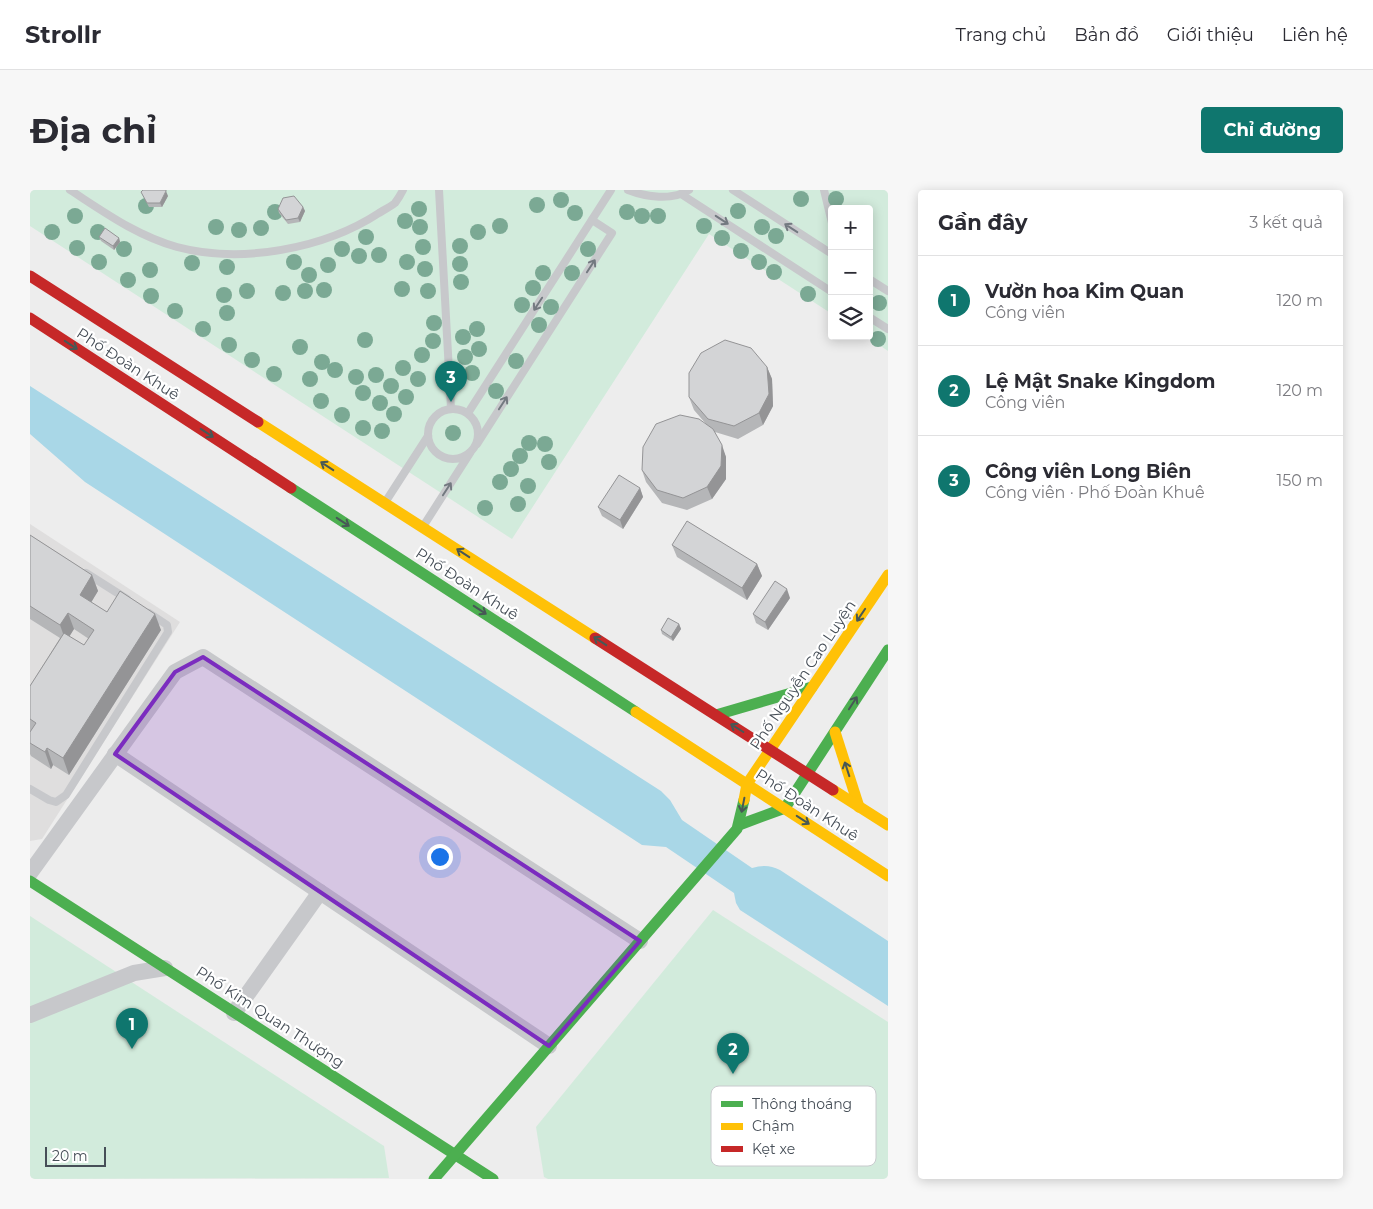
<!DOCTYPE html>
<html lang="vi">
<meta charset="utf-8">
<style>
body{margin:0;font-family:Montserrat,sans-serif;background:#f7f7f7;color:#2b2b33}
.controls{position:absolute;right:15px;top:15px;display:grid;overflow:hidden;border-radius:5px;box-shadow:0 2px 12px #0003}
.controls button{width:45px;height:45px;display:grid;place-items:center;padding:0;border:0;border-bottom:1px solid #e1e1e2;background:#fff;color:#2b2b33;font:25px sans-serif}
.scale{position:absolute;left:15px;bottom:12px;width:61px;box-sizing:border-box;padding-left:5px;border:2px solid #464e57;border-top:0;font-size:14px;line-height:18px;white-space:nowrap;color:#464e57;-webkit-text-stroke:4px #fff;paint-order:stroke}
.you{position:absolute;left:409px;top:666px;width:18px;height:18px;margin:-12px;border:4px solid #fff;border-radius:50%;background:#1a73e8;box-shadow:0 0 0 8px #1a73e833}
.badge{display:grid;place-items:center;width:32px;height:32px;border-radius:50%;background:#0f766e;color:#fff;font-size:16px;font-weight:700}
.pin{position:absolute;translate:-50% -41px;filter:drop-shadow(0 1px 2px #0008)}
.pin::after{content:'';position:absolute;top:26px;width:18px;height:15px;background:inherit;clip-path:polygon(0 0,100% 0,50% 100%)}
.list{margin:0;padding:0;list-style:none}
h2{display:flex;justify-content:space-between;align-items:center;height:65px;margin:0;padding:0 20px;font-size:21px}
h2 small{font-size:16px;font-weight:400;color:#7c7c81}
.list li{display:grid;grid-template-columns:32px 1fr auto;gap:15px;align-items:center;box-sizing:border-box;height:90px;padding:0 20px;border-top:1px solid #e1e1e2}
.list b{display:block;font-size:19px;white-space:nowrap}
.list p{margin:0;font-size:16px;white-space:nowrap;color:#7c7c81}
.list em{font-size:16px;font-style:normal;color:#7c7c81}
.icon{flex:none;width:28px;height:28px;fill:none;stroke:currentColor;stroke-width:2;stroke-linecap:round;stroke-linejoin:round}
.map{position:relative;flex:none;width:858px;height:989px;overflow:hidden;border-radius:5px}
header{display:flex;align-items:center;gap:30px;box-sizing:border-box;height:70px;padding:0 25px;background:#fff;border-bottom:1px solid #e1e1e2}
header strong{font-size:24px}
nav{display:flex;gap:28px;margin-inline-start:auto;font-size:18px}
.intro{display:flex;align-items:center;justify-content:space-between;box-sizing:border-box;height:120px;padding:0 30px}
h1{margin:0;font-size:35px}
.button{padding:12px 22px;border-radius:5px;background:#0f766e;color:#fff;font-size:18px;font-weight:700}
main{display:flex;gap:30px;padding:0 30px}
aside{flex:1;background:#fff;border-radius:5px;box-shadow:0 2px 12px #0003}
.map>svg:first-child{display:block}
.education{fill:#dfdede}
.green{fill:#d2ebdc}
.water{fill:#a9d7e7}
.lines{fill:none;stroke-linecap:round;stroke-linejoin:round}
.lane{stroke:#c7c8cb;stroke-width:8}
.street{stroke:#c7c8cb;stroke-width:16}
.fast{stroke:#4caf50;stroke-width:11}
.slow{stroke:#ffc107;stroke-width:11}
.jam{stroke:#c62828;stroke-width:11}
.tree{fill:#7ba994}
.wall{fill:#b5b6b8;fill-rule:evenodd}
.shaded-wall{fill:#949496}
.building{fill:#d3d4d6;stroke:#949496}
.oneway{stroke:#737980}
.oneway2{stroke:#475856}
.marked{fill:#7b2cbf;fill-opacity:0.2;stroke:#7b2cbf;stroke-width:4;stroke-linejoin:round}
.labels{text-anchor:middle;stroke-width:4.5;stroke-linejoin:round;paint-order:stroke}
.street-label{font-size:15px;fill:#464e57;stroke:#fff}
.key{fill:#fff;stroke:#c8cacd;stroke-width:1}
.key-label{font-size:14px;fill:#464e57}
</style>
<header>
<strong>Strollr</strong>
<nav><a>Trang chủ</a><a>Bản đồ</a><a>Giới thiệu</a><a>Liên hệ</a></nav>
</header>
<div class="intro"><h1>Địa chỉ</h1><a class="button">Chỉ đường</a></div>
<main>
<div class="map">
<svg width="858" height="989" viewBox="0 0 858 989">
<rect width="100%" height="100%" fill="#ededed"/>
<polygon class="education" points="0,334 150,432 12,649 0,651"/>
<g class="green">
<polygon points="0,0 858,0 858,161 836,146 839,146 839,19 802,19 802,124 679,44 482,349 0,36"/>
<polygon points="683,720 858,832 858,989 518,989 514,987 506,937"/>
<polygon points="0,726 354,956 359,988 0,989"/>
</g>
<path class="water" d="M0 196 631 601 640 610 652 630 722 678C733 675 740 675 750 680L858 751V816L710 720 706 713 704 703 636 657 612 655 55 292 0 244Z"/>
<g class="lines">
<g class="lane">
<path d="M40 0C74 22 107 46 147 57 211 74 294 59 349 23 354 20 360 17 365 13 368 9 371 4 373 0"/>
<polyline points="409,0 421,218"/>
<path d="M598 0C616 7 642 11 659 0"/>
<polyline points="703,0 802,64"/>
<polyline points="794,0 802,33"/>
<polyline points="651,4 802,102"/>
<polyline points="839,89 858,101"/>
<polyline points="839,127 858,139"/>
<circle cx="423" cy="244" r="25"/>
<polyline points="438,223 581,0"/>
<polyline points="447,254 582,43 562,30"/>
<polyline points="356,311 398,246"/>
<polyline points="394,335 440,263"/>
<polyline points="56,383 97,409"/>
<polyline points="0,599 19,610 26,612 36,605 138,442 137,435 119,423"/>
</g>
<g class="street">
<polyline points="85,564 519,856"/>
<polyline points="0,683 145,482 173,467 610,751"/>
<polyline points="204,823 290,702"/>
<polyline points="0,825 104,783 135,778"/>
</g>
<g class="fast">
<polyline points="261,298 606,522"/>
<polyline points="686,525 782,497"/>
<polyline points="709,635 755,618 858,460"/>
<polyline points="0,691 463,989"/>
<polyline points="404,989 707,639 714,610"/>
</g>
<g class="slow">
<polyline points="228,232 565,448"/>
<polyline points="606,522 858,686"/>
<polyline points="805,542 829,617"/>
<polyline points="803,600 858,635"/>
<polyline points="714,610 717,594 858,385"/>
</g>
<g class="jam">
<polyline points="0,86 228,232"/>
<polyline points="0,128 261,298"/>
<polyline points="565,448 803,600"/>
</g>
</g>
<g class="tree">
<circle cx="771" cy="9" r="8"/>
<circle cx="806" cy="9" r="8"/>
<circle cx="531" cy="10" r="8"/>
<circle cx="507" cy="15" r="8"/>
<circle cx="116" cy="16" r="8"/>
<circle cx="389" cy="19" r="8"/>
<circle cx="708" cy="21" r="8"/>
<circle cx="245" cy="22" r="8"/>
<circle cx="597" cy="22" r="8"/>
<circle cx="545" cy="23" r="8"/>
<circle cx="45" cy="26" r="8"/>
<circle cx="612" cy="26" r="8"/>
<circle cx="628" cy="26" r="8"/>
<circle cx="375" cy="31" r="8"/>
<circle cx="470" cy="36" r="8"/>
<circle cx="674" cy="36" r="8"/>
<circle cx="186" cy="37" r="8"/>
<circle cx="390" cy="37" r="8"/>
<circle cx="732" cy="37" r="8"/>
<circle cx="231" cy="38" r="8"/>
<circle cx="209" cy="40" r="8"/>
<circle cx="22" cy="42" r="8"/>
<circle cx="68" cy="42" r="8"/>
<circle cx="448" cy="42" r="8"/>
<circle cx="746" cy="46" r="8"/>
<circle cx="336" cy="47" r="8"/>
<circle cx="692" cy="48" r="8"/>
<circle cx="430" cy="56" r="8"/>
<circle cx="393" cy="57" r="8"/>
<circle cx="47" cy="58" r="8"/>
<circle cx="94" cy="59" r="8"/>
<circle cx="312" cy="59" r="8"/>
<circle cx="558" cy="59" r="8"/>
<circle cx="711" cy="61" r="8"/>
<circle cx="349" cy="65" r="8"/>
<circle cx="329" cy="66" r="8"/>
<circle cx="69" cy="72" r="8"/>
<circle cx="264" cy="72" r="8"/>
<circle cx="377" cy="72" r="8"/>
<circle cx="729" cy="72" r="8"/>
<circle cx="162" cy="73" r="8"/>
<circle cx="430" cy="74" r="8"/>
<circle cx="298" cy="75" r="8"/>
<circle cx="197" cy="77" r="8"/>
<circle cx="395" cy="79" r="8"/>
<circle cx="120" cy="80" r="8"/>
<circle cx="744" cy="82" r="8"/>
<circle cx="513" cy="83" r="8"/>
<circle cx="542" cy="83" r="8"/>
<circle cx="279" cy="85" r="8"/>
<circle cx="98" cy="90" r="8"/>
<circle cx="431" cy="92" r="8"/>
<circle cx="503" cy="98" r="8"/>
<circle cx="372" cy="99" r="8"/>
<circle cx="294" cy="100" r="8"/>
<circle cx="217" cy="101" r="8"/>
<circle cx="275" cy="101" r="8"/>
<circle cx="398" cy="101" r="8"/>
<circle cx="253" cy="103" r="8"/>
<circle cx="778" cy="104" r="8"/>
<circle cx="194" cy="105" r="8"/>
<circle cx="121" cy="106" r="8"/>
<circle cx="849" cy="113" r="8"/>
<circle cx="492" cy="115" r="8"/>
<circle cx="521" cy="117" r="8"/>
<circle cx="145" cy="121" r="8"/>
<circle cx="197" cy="123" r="8"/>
<circle cx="404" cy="133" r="8"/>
<circle cx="509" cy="135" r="8"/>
<circle cx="173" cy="139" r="8"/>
<circle cx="447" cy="139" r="8"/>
<circle cx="433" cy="147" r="8"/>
<circle cx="848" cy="149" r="8"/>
<circle cx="335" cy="150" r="8"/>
<circle cx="403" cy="151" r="8"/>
<circle cx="199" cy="155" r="8"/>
<circle cx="270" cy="157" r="8"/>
<circle cx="449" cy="159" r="8"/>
<circle cx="392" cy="165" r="8"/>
<circle cx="435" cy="167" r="8"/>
<circle cx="222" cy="170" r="8"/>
<circle cx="486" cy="171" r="8"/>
<circle cx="292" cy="172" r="8"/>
<circle cx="373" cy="178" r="8"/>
<circle cx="305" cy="180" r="8"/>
<circle cx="442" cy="183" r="8"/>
<circle cx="244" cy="184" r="8"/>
<circle cx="346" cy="185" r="8"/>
<circle cx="326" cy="187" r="8"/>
<circle cx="280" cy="189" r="8"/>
<circle cx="388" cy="189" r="8"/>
<circle cx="361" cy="196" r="8"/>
<circle cx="466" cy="201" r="8"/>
<circle cx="333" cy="203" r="8"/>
<circle cx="376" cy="207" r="8"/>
<circle cx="291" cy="211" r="8"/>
<circle cx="350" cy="213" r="8"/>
<circle cx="364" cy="224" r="8"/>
<circle cx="312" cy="225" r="8"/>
<circle cx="333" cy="238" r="8"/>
<circle cx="352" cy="241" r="8"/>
<circle cx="423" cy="243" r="8"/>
<circle cx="499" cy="253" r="8"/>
<circle cx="515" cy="254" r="8"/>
<circle cx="490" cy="266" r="8"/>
<circle cx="519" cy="272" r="8"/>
<circle cx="481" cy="279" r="8"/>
<circle cx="470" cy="292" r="8"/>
<circle cx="498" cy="296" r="8"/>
<circle cx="488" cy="314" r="8"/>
<circle cx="455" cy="318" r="8"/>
</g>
<g class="wall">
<polygon points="111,2 138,6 132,17 119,17"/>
<polygon points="273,17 275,21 270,32 258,34 249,23 248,19"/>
<polygon points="69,47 89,48 90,52 84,60 71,51"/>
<polygon points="737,177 742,189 743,216 733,235 708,249 685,242 696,267 696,289 682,309 657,320 632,313 616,292 612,280 676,234 664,220 659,207"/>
<polygon points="610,298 613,307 593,339 572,326 568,317"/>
<path d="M0 345 62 385 68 401 61 412 77 422 131 440 39 585 23 575 21 579 1 566 0 564V496L30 448 0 429ZM44 439 59 449 54 455 39 446Z"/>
<polygon points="642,355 727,374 732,386 717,410 647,367"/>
<polygon points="760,408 738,440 726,433 723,424"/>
<polygon points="649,434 651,439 643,451 632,444 631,440"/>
</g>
<g class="shaded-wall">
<polygon points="136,1 138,6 132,17 130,13"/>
<polygon points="273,17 275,21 270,32 268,28"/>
<polygon points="89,48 90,52 84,60 83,56"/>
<polygon points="737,177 742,189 743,216 733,235 729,223"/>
<polygon points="692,255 696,267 696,289 682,309 677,297"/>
<polygon points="610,298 613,307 593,339 590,330"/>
<polygon points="727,374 732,386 717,410 712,398"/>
<polygon points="62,385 68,401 56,421 50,405"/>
<polygon points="757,399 760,408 738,440 735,432"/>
<polygon points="38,423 44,439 36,452 30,435"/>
<polygon points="125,424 131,440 39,585 33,568"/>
<polygon points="649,434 651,439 643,451 641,447"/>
<polygon points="17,558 23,575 21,579 15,562"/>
</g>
<g class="building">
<polygon points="113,0 136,0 136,1 130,13 117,13 111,2"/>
<polygon points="264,6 273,17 268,28 256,30 248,19 253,8"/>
<polygon points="75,38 89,48 83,56 69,47"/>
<polygon points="695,150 721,158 737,177 739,204 729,223 704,236 678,229 659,207 659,183 671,163"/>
<polygon points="650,225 669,229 683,239 692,255 691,276 677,297 653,308 627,300 612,280 613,257 626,234"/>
<polygon points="589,285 610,298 590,330 568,317"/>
<polygon points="657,331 727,374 712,398 642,355"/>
<polygon points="0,345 62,385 50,405 77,422 90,401 125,424 33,568 17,558 15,562 0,553 0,542 6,533 0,529 0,496 34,443 54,455 64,440 38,423 30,435 0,416"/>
<polygon points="745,391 757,399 735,432 723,424"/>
<polygon points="638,428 649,434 641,447 631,440"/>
</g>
<defs><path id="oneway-shaft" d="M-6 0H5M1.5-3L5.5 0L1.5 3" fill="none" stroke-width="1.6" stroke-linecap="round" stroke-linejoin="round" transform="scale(1.25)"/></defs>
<g class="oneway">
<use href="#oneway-shaft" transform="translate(692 30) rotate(33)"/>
<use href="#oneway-shaft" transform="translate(761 38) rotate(-147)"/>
<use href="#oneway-shaft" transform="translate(561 76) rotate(-57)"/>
<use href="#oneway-shaft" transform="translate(508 114) rotate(123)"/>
<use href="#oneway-shaft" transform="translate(473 213) rotate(-57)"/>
<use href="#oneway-shaft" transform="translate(417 299) rotate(-57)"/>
</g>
<g class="oneway2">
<use href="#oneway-shaft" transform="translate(41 155) rotate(33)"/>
<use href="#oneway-shaft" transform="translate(177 243) rotate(33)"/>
<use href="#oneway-shaft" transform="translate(297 276) rotate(-147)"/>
<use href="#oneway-shaft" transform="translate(313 332) rotate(33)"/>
<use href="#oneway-shaft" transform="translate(433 363) rotate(-147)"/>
<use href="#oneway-shaft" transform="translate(450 420) rotate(33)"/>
<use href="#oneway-shaft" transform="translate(831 425) rotate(124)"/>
<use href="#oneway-shaft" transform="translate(570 451) rotate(-147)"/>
<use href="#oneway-shaft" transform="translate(823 513) rotate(-57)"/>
<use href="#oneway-shaft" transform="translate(707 538) rotate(-148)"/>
<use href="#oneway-shaft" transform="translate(817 579) rotate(-108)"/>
<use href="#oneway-shaft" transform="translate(713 615) rotate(101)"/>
<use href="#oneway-shaft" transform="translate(773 630) rotate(33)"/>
</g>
<path class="marked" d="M173 467 610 751 519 856 85 564 145 482Z"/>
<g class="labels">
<g class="street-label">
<text transform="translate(98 174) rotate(33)" y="5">Phố Đoàn Khuê</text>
<text transform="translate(437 394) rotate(33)" y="5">Phố Đoàn Khuê</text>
<text transform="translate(773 485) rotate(-56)" y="5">Phố Nguyễn Cao Luyện</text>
<text transform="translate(777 615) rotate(33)" y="5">Phố Đoàn Khuê</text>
<text transform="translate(240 827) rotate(33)" y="5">Phố Kim Quan Thượng</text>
</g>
</g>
<rect x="681" y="896" width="165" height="80" rx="8" class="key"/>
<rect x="691" y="911" width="22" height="6" fill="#4caf50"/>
<rect x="691" y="933" width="22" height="7" fill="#ffc107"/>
<rect x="691" y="956" width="22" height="6" fill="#c62828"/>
<g class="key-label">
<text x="722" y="919">Thông thoáng</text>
<text x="722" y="941">Chậm</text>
<text x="722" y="964">Kẹt xe</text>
</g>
</svg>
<div class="controls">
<button>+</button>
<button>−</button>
<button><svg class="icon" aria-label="layers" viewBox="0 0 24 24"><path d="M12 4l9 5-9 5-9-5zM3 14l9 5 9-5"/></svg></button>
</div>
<div class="scale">20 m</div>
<div class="you"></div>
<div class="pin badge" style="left:102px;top:859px">1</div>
<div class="pin badge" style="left:703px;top:884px">2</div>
<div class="pin badge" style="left:421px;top:212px">3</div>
</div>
<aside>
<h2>Gần đây<small>3 kết quả</small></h2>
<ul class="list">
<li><span class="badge">1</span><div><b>Vườn hoa Kim Quan</b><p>Công viên</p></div><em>120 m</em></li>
<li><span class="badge">2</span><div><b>Lệ Mật Snake Kingdom</b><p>Công viên</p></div><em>120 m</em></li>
<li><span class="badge">3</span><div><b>Công viên Long Biên</b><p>Công viên · Phố Đoàn Khuê</p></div><em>150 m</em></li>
</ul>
</aside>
</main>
